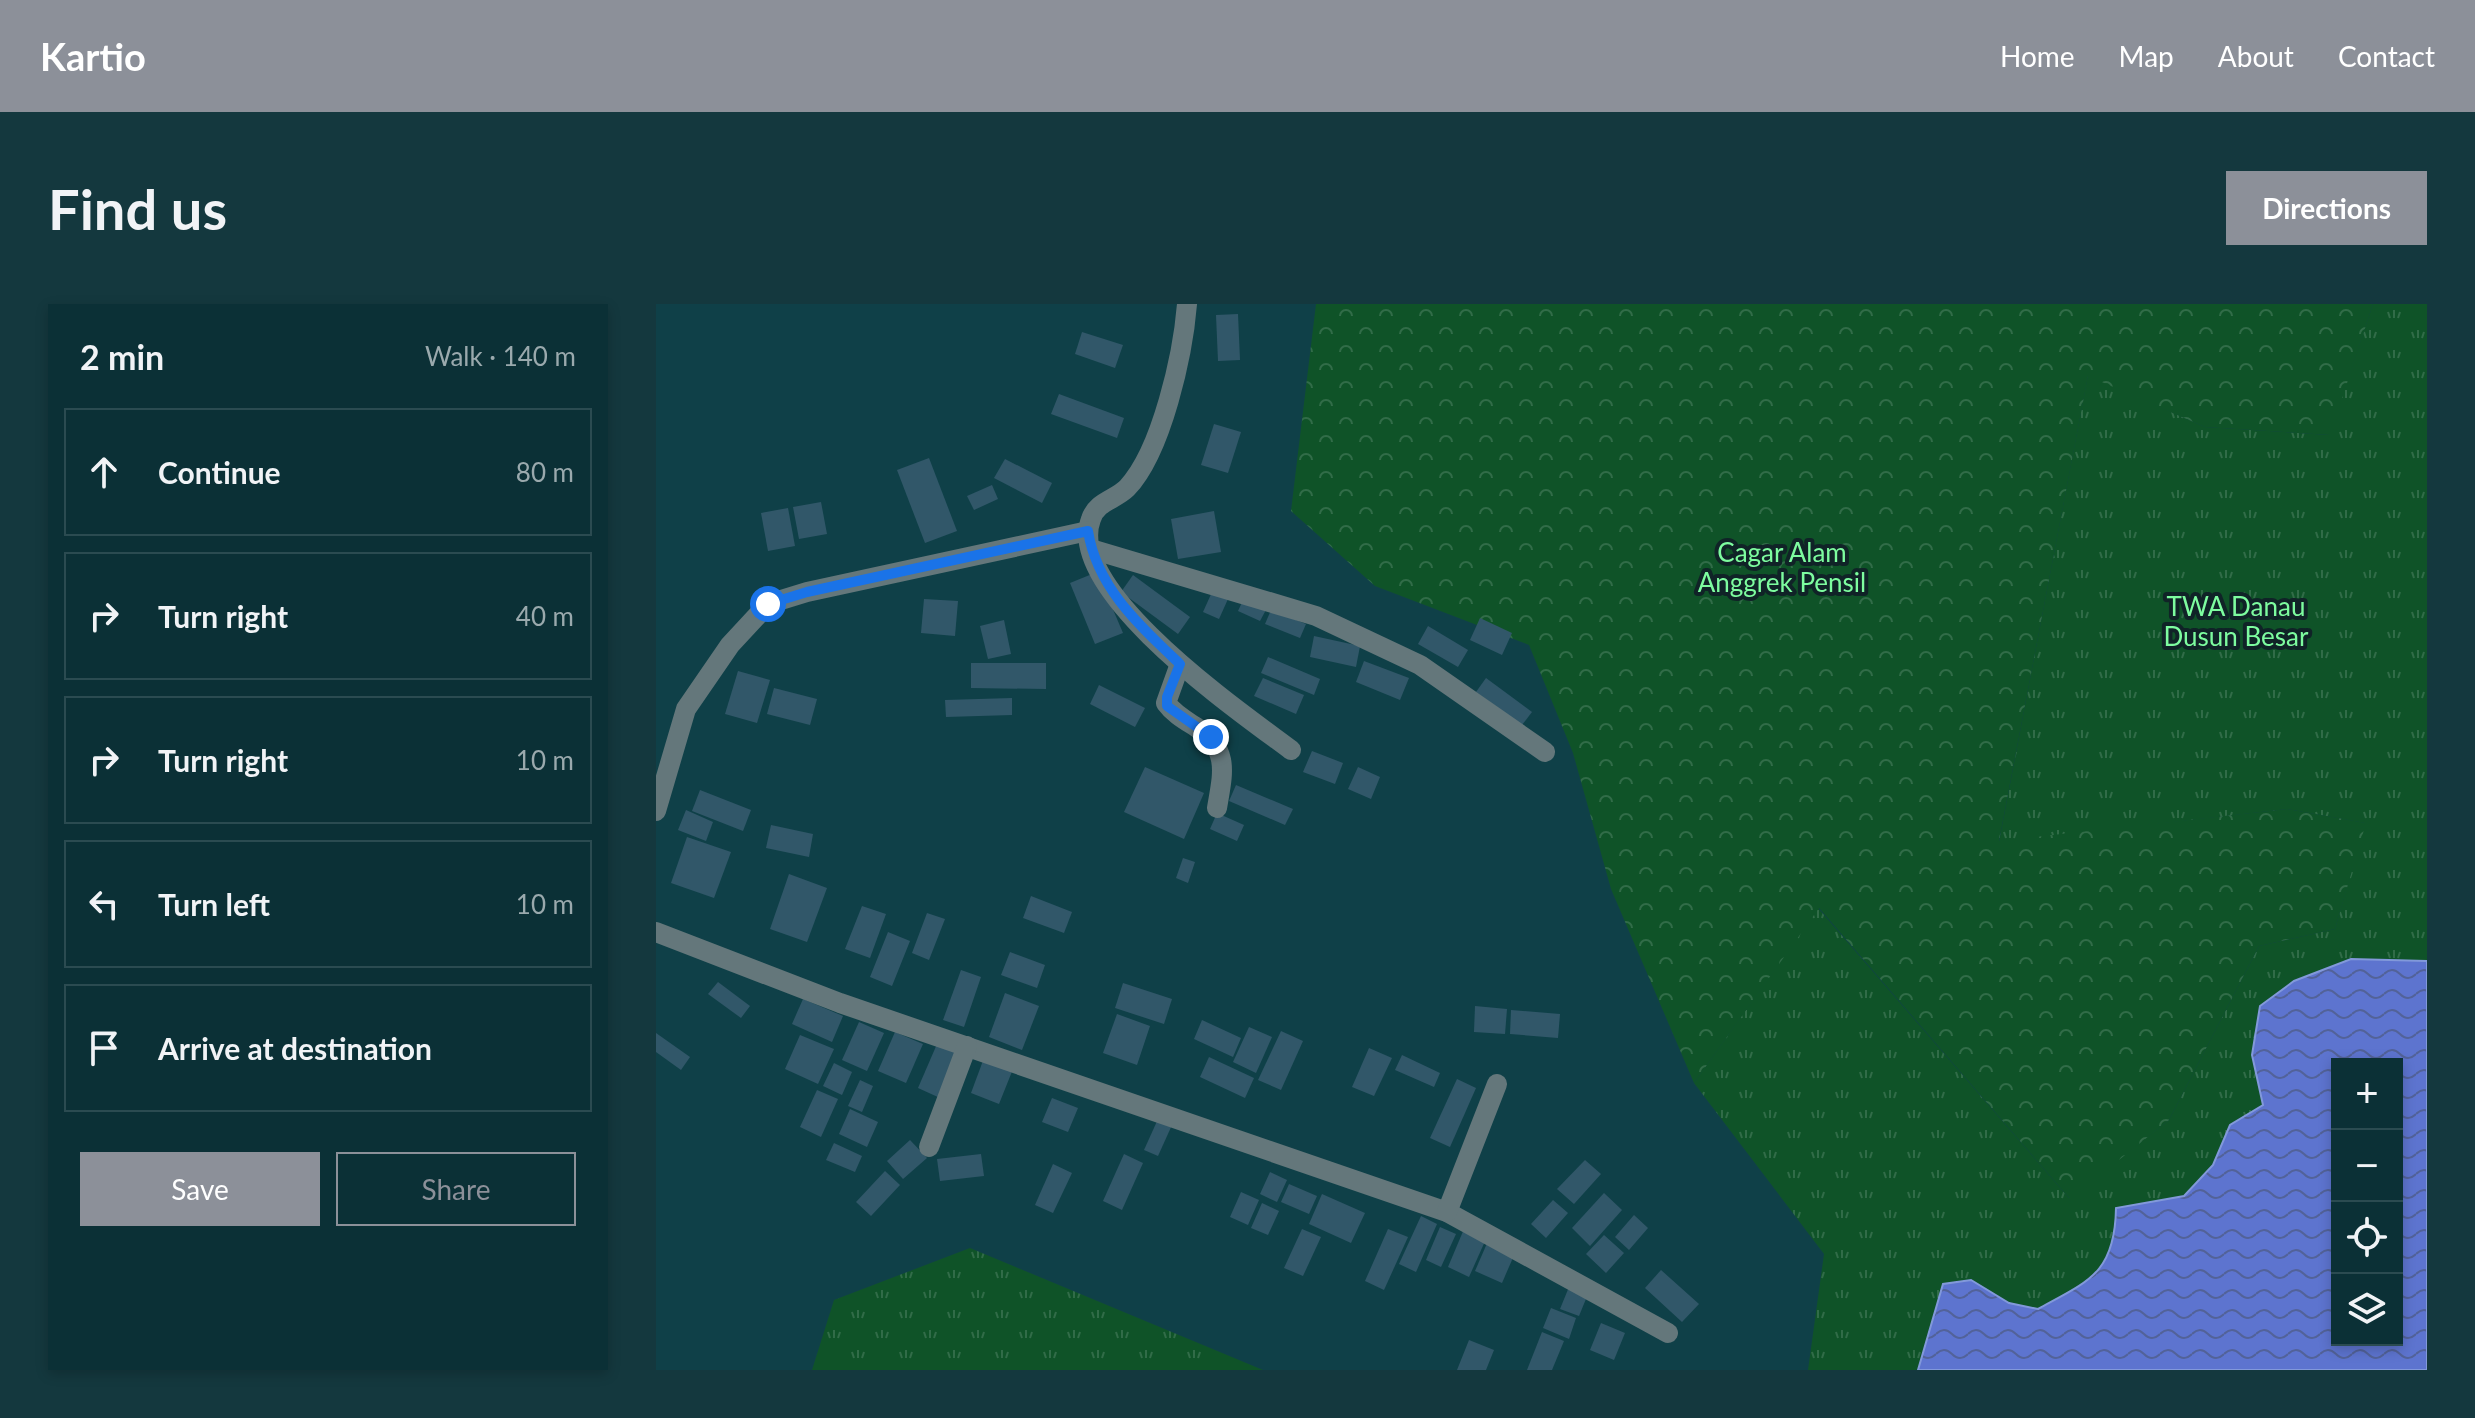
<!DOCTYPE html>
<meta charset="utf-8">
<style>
body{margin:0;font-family:Lato,sans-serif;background:#14383e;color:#f1f3f6}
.controls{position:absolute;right:24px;bottom:24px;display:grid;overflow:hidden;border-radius:0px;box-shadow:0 4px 12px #0003}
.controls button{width:72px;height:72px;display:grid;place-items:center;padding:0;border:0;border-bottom:2px solid #2b4b51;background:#0b3036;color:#f1f3f6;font:40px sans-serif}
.stop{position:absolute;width:24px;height:24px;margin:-18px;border:6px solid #1a73e8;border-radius:50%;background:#fff}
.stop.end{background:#1a73e8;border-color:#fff;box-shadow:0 2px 8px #0008}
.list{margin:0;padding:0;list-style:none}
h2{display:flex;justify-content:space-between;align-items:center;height:104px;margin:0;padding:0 32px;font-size:34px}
h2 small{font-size:26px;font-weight:400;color:#9aa9ad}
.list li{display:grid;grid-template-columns:52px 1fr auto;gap:24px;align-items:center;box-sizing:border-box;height:128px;margin:0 16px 16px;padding:0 16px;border:2px solid #2b4b51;border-radius:0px}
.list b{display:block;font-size:30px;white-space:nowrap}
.list em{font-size:26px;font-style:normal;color:#9aa9ad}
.actions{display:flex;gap:16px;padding:24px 32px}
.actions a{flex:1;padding:18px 0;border:2px solid #8c9099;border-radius:0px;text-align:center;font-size:28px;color:#8c9099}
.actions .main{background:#8c9099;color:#fff}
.icon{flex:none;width:44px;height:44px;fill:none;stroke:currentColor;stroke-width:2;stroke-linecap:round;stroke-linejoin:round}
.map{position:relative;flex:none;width:1771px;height:1066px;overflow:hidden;border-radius:0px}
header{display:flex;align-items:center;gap:48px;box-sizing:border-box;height:112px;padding:0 40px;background:#8c9099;color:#fff}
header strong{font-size:38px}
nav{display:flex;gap:44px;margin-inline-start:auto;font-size:28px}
.intro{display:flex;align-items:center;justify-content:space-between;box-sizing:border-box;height:192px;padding:0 48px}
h1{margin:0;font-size:56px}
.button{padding:20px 36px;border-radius:0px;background:#8c9099;color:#fff;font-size:28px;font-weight:700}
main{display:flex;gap:48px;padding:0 48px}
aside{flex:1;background:#0b3036;border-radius:0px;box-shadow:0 4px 12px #0003}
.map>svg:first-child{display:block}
.grass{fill:url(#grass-tufts);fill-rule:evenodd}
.forest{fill:url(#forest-crowns)}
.water{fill:url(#water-waves);stroke:#8299da;stroke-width:2;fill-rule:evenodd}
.building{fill:#315769}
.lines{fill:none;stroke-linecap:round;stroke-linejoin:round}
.minor{stroke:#64777b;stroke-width:20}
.route{stroke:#1a73e8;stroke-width:10}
.labels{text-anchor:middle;stroke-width:8;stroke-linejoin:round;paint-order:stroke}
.park-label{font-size:26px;fill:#7dfc9f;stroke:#102327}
</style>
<header>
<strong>Kartio</strong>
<nav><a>Home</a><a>Map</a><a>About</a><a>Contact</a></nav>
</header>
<div class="intro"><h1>Find us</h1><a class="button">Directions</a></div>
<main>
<aside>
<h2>2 min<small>Walk · 140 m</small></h2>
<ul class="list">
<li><svg class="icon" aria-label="ahead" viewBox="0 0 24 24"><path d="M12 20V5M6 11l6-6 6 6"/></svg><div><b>Continue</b></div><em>80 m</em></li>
<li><svg class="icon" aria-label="right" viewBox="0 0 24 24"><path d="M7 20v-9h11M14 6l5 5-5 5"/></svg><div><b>Turn right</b></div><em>40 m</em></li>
<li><svg class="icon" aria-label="right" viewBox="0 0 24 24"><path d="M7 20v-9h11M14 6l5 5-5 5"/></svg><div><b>Turn right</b></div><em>10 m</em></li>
<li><svg class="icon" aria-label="left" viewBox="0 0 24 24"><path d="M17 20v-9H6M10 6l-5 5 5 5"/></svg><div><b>Turn left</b></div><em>10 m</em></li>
<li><svg class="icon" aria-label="arrive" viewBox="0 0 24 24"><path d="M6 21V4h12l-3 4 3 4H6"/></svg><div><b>Arrive at destination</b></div></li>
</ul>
<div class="actions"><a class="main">Save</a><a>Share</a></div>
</aside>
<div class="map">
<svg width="1771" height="1066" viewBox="0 0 1771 1066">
<defs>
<pattern id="grass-tufts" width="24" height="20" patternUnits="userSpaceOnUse" patternTransform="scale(2)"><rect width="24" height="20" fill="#0f5328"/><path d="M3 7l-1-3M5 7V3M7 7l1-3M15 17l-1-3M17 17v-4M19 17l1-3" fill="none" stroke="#316c48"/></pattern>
<pattern id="forest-crowns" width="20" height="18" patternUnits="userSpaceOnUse" patternTransform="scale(2)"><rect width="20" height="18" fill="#0f5328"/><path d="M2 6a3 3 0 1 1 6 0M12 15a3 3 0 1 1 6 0" fill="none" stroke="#316c48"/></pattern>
<pattern id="water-waves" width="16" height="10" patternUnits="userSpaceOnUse" patternTransform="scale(2)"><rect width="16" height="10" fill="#5d74cf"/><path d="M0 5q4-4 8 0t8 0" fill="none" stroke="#526299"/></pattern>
</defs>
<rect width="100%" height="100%" fill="#0f4048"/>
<g class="grass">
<path d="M1717 0H1771V1066H1152L1168 950 1038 779 1162 604 1413 894 1513 816 1603 642 1679 625 1709 519 1631 505 1343 538 1432 71 1549 123 1673 131ZM1681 760H1741V1036H1681Z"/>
<polygon points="314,944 607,1066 156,1066 178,996"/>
</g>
<polygon class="forest" points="660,0 1717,0 1674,131 1549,123 1432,72 1343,537 1631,505 1710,519 1679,625 1603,642 1513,816 1414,895 1163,604 1038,779 955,585 917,449 873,341 719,282 635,207"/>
<path class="water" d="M1695 655 1771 657V1066H1262L1287 980 1315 976 1353 999 1382 1005C1433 977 1459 969 1460 904L1528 892 1557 861 1574 821 1607 801 1596 751 1604 702 1638 677ZM1681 760H1741V1036H1681Z"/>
<g class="building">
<polygon points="582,10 584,56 562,57 560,11"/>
<polygon points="426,28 467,41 459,64 419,50"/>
<polygon points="403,90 468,114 461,134 395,110"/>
<polygon points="558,120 585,128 572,169 545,161"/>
<polygon points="273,154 301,227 269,239 241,166"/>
<polygon points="349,155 396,179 386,199 338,174"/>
<polygon points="336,181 342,195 318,206 311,192"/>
<polygon points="165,198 171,230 143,235 137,203"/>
<polygon points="132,204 139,242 112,247 105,209"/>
<polygon points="558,207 565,248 522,255 515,215"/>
<polygon points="441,268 467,329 439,340 414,279"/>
<polygon points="477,271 534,313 522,330 465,288"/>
<polygon points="556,288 572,295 563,315 547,308"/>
<polygon points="588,294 611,304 604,317 582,307"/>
<polygon points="268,295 302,297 299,332 265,329"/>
<polygon points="615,306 650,320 644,334 609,320"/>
<polygon points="824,314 856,329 846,351 814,336"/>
<polygon points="348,316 355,350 332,355 324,322"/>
<polygon points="772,322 812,346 802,363 762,340"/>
<polygon points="658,332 704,342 700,363 654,353"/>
<polygon points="612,353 664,375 658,391 605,369"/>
<polygon points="708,357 753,374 744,396 700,378"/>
<polygon points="315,359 390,359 390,385 315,384"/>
<polygon points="82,367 114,376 101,419 69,410"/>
<polygon points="607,374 648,391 640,410 598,392"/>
<polygon points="830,374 876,408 866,421 820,388"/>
<polygon points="443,381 489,404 479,423 434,400"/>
<polygon points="118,384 161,395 154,421 111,410"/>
<polygon points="356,394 356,411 290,413 289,396"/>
<polygon points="656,447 687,459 679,480 647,468"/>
<polygon points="489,463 548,489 528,535 468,508"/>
<polygon points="702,463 724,473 715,495 692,485"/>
<polygon points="580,481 637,505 629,521 573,497"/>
<polygon points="44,486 95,506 87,527 36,507"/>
<polygon points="30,506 57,518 50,537 22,526"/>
<polygon points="561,509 588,521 581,537 554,525"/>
<polygon points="115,521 157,530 153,553 110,544"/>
<polygon points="31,533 75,548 58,594 15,579"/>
<polygon points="527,554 539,558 532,579 520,574"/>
<polygon points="133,570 171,584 151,638 114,625"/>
<polygon points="375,592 416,608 408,629 367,614"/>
<polygon points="206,602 230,610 214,654 189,645"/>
<polygon points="271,609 289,615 273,656 256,649"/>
<polygon points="232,628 254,637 236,682 214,673"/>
<polygon points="354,648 389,661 381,684 345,671"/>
<polygon points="305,666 325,673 308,723 287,716"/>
<polygon points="62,678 94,702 85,714 52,690"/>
<polygon points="467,679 516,695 508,720 459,704"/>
<polygon points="349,689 383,702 366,746 333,733"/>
<polygon points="147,695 187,712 176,738 136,720"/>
<polygon points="819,702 851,705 849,730 818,728"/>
<polygon points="855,706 904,710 902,734 854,730"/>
<polygon points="461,710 494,722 481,761 447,749"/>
<polygon points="546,716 585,734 577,753 538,735"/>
<polygon points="203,718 228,729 211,767 186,756"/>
<polygon points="593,723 616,733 600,769 577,758"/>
<polygon points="625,727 647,737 625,786 602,776"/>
<polygon points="239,728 267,740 250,779 222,767"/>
<polygon points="0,729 34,753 25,766 0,748"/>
<polygon points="144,731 178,745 162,780 129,765"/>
<polygon points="281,740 303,748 284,794 262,784"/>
<polygon points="713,744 736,754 718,792 696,783"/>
<polygon points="746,751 784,769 778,783 739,766"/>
<polygon points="553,753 598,774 589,794 544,773"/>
<polygon points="328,754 357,765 343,800 315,789"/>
<polygon points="178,759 196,768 186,791 167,782"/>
<polygon points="801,775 820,784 794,843 774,834"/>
<polygon points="204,776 217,782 206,808 192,802"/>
<polygon points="161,786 182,795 165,833 144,823"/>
<polygon points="396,794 422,804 412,828 386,818"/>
<polygon points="194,805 222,818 211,843 183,830"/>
<polygon points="502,815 516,821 502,852 488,846"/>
<polygon points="254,836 271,854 247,875 231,857"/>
<polygon points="178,839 206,852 199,868 170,856"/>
<polygon points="325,850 328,872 284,877 281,855"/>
<polygon points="468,850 487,859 466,906 447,897"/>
<polygon points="929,856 945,870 918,900 901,885"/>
<polygon points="397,860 416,869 397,909 379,901"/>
<polygon points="229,867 244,881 215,912 200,898"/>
<polygon points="614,868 631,876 621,898 604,890"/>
<polygon points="633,880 661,892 653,910 625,898"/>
<polygon points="585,888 603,896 592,921 574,913"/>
<polygon points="948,889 966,906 934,942 916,924"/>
<polygon points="666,890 709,909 695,939 653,920"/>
<polygon points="897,896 912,909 890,934 875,920"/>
<polygon points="606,899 623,907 612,931 595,924"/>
<polygon points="978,911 992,924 973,946 959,933"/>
<polygon points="765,912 781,920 760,968 743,960"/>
<polygon points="784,923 800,930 785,963 770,956"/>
<polygon points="646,925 665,933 647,972 628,964"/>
<polygon points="732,925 752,933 728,986 709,977"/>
<polygon points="808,925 830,935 813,973 792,963"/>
<polygon points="948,931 968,949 950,969 930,950"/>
<polygon points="832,937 859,949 846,979 819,967"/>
<polygon points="1005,966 1043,1000 1026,1018 989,984"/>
<polygon points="913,983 932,990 923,1012 904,1005"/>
<polygon points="895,1004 920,1014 913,1035 887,1024"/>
<polygon points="945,1019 969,1029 958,1056 934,1046"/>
<polygon points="886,1028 908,1037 896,1066 871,1066"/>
<polygon points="813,1036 838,1046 830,1066 801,1066"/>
</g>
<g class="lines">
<g class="minor">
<path d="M531 0C527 50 506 147 471 184 459 196 441 197 435 215 408 287 586 409 635 446"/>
<polyline points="435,245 660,312 764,361 889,448"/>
<path d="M524 360 510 399C518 410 529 416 540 423 574 446 567 468 561 504"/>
<polyline points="0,507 30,405 74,341 112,300 151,288 432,227"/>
<polyline points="0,628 184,699 791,908 1012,1029"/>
<polyline points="273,843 311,742"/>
<polyline points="791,908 841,780"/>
</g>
</g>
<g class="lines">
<path class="route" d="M112 300 151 288 432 227C441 284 484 322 524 360L511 393V402L555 433"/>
</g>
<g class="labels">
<g class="park-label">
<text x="1126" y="258">Cagar Alam<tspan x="1126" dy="30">Anggrek Pensil</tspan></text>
<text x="1580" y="312">TWA Danau<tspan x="1580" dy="30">Dusun Besar</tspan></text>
</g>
</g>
</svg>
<div class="controls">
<button>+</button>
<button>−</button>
<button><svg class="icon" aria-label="locate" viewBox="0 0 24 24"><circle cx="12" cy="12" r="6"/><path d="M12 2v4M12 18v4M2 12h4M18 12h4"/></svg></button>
<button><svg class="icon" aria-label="layers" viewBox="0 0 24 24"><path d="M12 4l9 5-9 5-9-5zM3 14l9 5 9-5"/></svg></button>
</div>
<div class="stop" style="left:112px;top:300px"></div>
<div class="stop end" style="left:555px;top:433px"></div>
</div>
</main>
